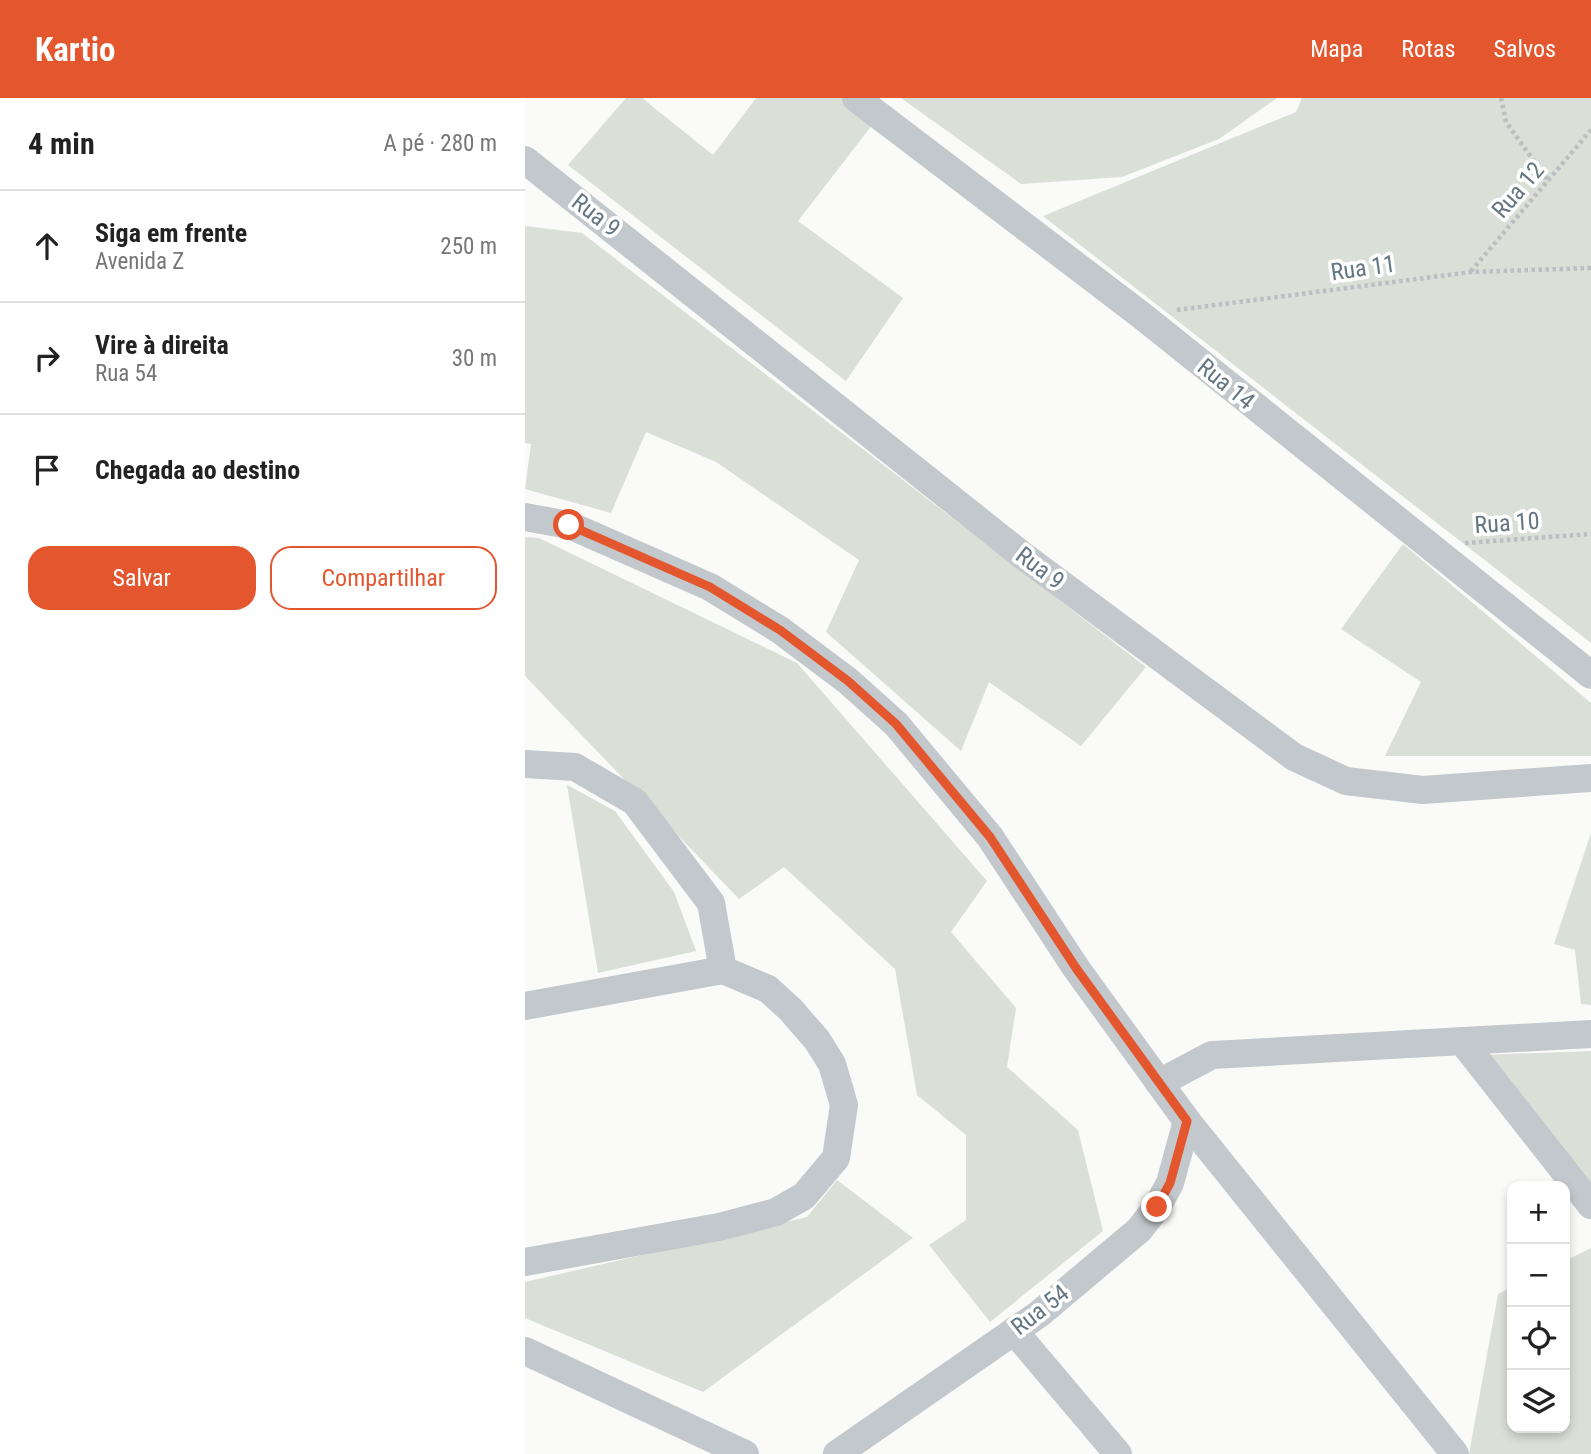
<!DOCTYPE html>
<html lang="pt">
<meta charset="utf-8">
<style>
body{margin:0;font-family:"Roboto Condensed",sans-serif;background:#f6f6f6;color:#222}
.controls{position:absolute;right:21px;bottom:21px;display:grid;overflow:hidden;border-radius:14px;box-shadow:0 4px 10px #0003}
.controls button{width:63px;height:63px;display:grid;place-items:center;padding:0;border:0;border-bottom:2px solid #e0e0e0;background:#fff;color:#222;font:35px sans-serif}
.stop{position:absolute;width:21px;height:21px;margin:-16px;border:5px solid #e4572e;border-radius:50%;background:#fff}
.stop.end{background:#e4572e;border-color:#fff;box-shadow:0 2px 7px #0008}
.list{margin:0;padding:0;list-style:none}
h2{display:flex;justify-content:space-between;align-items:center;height:91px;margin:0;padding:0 28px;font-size:30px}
h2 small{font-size:23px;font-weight:400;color:#767676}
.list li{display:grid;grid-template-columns:46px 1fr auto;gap:21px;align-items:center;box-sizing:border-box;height:112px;padding:0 28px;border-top:2px solid #e0e0e0}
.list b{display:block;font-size:26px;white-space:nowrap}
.list p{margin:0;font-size:23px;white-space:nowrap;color:#767676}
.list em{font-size:23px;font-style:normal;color:#767676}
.actions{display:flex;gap:14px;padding:21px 28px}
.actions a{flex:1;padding:16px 0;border:2px solid #e4572e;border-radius:21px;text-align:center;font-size:24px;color:#e4572e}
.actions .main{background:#e4572e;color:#fff}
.icon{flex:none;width:38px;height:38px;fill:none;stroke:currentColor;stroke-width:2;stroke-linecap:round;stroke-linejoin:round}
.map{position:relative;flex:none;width:1066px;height:1356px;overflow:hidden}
header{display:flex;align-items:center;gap:42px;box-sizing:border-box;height:98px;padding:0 35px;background:#e4572e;color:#fff}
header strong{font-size:33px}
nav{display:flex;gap:38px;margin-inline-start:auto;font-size:24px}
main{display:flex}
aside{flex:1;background:#fff}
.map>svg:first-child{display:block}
.green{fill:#dadfd7}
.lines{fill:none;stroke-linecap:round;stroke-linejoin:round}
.path{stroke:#bbbfc2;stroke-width:4.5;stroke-dasharray:3.5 3.5;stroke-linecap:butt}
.street{stroke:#c3c8cc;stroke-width:28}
.route{stroke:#e4572e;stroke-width:9}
.labels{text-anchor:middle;stroke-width:7;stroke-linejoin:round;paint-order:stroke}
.street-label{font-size:24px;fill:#657683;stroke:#fff}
</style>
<header>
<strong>Kartio</strong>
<nav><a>Mapa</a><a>Rotas</a><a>Salvos</a></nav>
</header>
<main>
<aside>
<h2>4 min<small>A pé · 280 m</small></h2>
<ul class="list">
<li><svg class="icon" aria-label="ahead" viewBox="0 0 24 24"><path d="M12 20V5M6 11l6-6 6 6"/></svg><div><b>Siga em frente</b><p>Avenida Z</p></div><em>250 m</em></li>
<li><svg class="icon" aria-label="right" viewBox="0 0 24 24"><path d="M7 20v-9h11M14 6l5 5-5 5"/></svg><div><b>Vire à direita</b><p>Rua 54</p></div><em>30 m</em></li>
<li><svg class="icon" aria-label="arrive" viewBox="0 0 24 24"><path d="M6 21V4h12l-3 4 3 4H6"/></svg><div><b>Chegada ao destino</b></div></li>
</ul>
<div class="actions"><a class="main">Salvar</a><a>Compartilhar</a></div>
</aside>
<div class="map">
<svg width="1066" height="1356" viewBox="0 0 1066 1356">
<rect width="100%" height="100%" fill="#fafaf8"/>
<g class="green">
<polygon points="101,0 117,0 188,57 231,0 323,0 354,18 273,123 378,200 321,283 43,67"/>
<polygon points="376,0 752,0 694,41 597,79 496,86"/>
<polygon points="777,0 1066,0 1066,545 518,118 771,14"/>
<polygon points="0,128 57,135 621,569 556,648 464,584 436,653 301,534 334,462 191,364 121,334 86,415 0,391 6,346 0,345"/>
<polygon points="0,439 14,440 272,565 462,783 426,834 491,910 482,969 553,1032 578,1133 465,1224 404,1147 441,1122 441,1037 392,997 370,871 259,769 214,801 0,578"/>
<polygon points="878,446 1066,605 1066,658 860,658 896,584 816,531"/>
<polygon points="42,687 90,713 149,794 171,853 73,875"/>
<polygon points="1066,735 1066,907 1056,906 1050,852 1029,846"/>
<polygon points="1066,953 1066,1090 955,957"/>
<polygon points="312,1082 388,1140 178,1294 0,1220 0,1184 282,1119"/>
<polygon points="1066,1150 1066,1356 944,1356 973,1196 987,1189 987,1330 1040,1330 1040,1163"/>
</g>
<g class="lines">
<g class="path">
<polyline points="976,0 981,24 1024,84"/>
<polyline points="946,173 1066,32"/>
<polyline points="652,212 946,174 1066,170"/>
<polyline points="940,445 1066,436"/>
</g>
<g class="street">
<polyline points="331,0 616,217 1066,577"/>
<polyline points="0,62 497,457 769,659 821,683 898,692 1066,680"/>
<polyline points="0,419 44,427 185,489 255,532 323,583 371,626 465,739 551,870 662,1023 930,1356"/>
<polyline points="0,666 50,669 110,704 186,805 198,872"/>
<polyline points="0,908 198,872 243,891 265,911 292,942 307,966 319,1007 311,1060 279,1098 251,1114 194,1129 0,1164"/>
<polyline points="937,943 1066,1107"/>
<polyline points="634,985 687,957 1066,936"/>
<polyline points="489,1233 593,1356"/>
<polyline points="0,1253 220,1356"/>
<polyline points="312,1356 514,1216 614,1132 632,1109 645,1085 662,1023"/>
</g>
</g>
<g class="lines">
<polyline class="route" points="44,427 185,489 255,532 323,583 371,626 465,739 551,870 662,1023 645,1085 632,1109"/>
</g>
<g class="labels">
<g class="street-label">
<text transform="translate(993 92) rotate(-49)" y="8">Rua 12</text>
<text transform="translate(71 117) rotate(38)" y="8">Rua 9</text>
<text transform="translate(838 170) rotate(-8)" y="8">Rua 11</text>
<text transform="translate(701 286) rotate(39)" y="8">Rua 14</text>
<text transform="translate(982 425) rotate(-4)" y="8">Rua 10</text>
<text transform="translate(515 470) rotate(37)" y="8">Rua 9</text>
<text transform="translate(515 1212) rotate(-38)" y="8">Rua 54</text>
</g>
</g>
</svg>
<div class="controls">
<button>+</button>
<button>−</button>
<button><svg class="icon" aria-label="locate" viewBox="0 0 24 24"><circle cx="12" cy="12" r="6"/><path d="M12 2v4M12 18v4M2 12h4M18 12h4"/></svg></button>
<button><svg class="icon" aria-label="layers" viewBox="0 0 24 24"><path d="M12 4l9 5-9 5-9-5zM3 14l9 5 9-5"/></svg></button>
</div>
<div class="stop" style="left:44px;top:427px"></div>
<div class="stop end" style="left:632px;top:1109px"></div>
</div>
</main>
